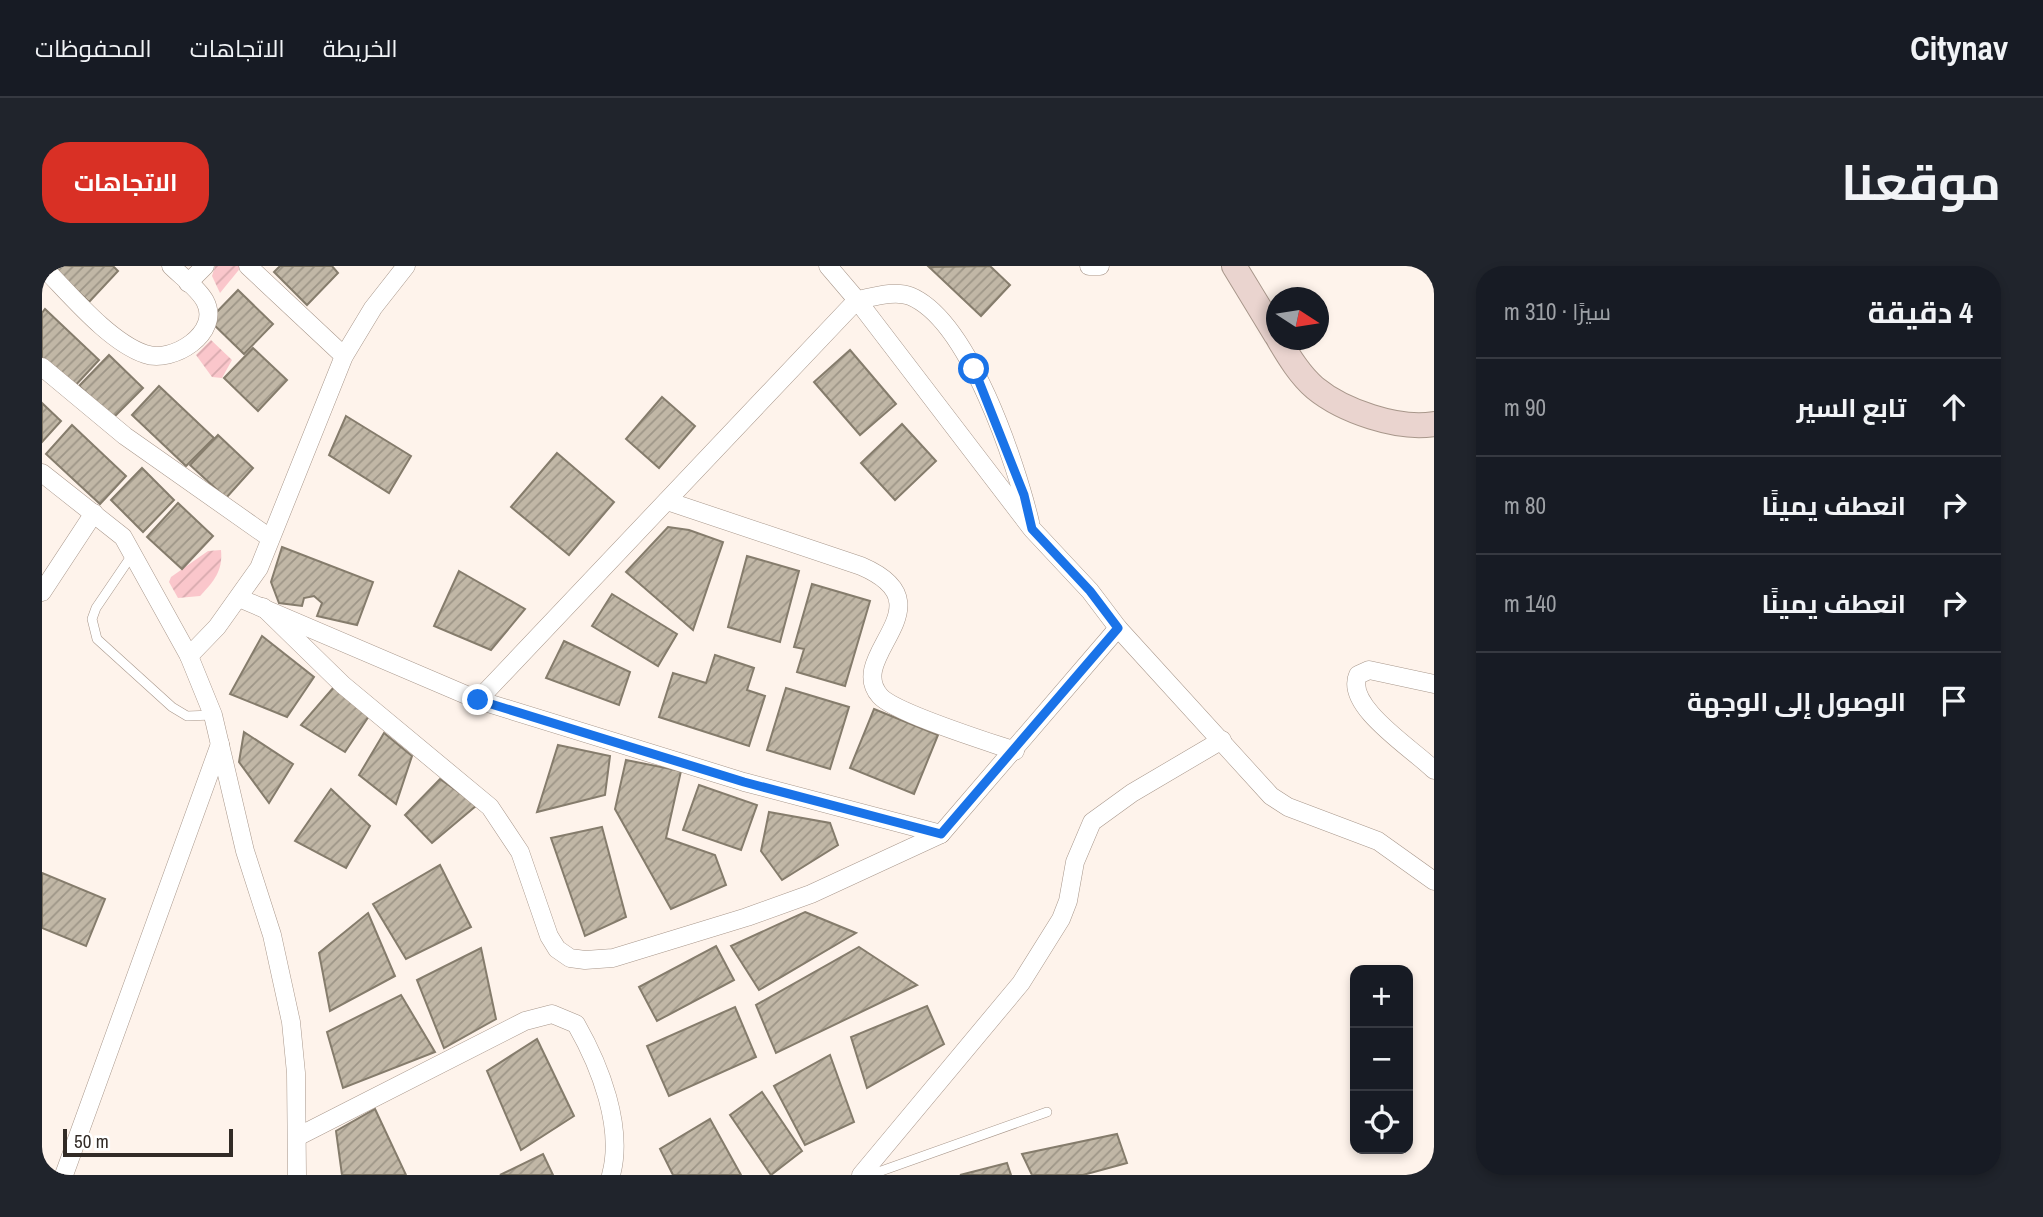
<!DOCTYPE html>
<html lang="ar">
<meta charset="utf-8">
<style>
body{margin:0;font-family:"Archivo Narrow",Cairo,sans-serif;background:#20242c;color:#f1f3f6;direction:rtl}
.controls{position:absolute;right:21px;bottom:21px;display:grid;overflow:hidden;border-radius:14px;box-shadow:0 4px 10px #0003}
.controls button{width:63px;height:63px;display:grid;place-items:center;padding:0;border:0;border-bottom:2px solid #363941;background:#171b24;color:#f1f3f6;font:35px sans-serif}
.compass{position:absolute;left:1224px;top:21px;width:63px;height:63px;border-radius:50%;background:#171b24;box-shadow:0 4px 10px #0003;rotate:102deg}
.scale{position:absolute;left:21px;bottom:18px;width:170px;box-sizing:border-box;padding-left:7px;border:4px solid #322b26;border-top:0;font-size:19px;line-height:24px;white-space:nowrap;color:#322b26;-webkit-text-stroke:5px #fff;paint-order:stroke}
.stop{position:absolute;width:21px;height:21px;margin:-16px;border:5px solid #1a73e8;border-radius:50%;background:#fff}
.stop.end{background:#1a73e8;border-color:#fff;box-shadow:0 2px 7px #0008}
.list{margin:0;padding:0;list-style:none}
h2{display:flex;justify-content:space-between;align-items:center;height:91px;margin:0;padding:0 28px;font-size:30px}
h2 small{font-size:23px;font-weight:400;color:#9ea1a6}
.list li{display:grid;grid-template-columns:46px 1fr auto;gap:21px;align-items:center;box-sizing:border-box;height:98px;padding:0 28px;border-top:2px solid #363941}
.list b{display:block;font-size:26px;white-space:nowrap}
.list em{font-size:23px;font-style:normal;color:#9ea1a6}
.icon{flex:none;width:38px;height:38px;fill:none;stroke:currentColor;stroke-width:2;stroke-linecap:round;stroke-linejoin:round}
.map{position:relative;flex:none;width:1392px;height:909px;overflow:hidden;direction:ltr;border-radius:28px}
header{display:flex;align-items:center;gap:42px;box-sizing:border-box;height:98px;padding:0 35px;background:#171b24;border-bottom:2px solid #363941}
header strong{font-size:33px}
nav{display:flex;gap:38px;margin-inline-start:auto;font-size:24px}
.intro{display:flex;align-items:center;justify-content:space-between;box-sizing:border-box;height:168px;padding:0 42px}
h1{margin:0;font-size:49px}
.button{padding:18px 32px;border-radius:28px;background:#d93025;color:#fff;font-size:24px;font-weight:700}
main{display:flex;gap:42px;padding:0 42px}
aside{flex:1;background:#171b24;border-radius:28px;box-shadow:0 4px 10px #0003}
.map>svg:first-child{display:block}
.garden{fill:url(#garden-furrows)}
.building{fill:url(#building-hatch);stroke:#857c6c;stroke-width:2}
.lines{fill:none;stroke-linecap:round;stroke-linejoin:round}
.lane-casing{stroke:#a8978b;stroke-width:10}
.street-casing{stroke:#a8978b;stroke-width:19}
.secondary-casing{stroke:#a8978b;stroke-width:26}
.lane{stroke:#fff;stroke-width:9}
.street{stroke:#fff;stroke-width:18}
.secondary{stroke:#ead4cf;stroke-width:24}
.route{stroke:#1a73e8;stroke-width:9}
</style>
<header>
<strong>Citynav</strong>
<nav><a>الخريطة</a><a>الاتجاهات</a><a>المحفوظات</a></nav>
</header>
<div class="intro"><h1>موقعنا</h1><a class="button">الاتجاهات</a></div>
<main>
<aside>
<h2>4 دقيقة<small>سيرًا · 310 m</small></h2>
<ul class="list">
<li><svg class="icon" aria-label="ahead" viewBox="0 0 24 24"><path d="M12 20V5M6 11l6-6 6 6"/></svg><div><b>تابع السير</b></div><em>90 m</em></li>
<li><svg class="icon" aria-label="right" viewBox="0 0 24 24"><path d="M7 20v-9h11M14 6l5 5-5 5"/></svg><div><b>انعطف يمينًا</b></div><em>80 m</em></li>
<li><svg class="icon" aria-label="right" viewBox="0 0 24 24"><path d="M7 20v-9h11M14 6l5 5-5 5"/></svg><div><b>انعطف يمينًا</b></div><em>140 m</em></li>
<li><svg class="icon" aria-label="arrive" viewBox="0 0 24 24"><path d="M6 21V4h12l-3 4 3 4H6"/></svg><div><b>الوصول إلى الوجهة</b></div></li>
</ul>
</aside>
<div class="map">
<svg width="1392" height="909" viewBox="0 0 1392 909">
<defs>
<pattern id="garden-furrows" width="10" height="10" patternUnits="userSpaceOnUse" patternTransform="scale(1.75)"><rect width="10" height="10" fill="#fac6cb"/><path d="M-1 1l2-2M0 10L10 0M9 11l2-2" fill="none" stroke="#d7aaae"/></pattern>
<pattern id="building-hatch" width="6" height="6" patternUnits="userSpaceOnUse" patternTransform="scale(1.75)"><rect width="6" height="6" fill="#c1b7a6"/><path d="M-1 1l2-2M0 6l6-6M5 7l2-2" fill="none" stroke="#9d9587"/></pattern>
</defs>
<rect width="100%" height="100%" fill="#fef3eb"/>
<g class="garden">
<polygon points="173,0 200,0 178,27 170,10"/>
<polygon points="169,74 190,94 180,112 170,111 154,89"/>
<path d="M179 284C181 305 172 315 158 330L136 332 127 316 129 311 166 285Z"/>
</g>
<g class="building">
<polygon points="9,0 71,0 76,5 47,36"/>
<polygon points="238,0 290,0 296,7 265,39 232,6"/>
<polygon points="948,0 968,19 939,50 887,1"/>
<polygon points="196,24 231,58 202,88 167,54"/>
<polygon points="3,43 57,94 30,123 0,95 0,47"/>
<polygon points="211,82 245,114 216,145 182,112"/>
<polygon points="808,84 854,138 818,169 772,116"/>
<polygon points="67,89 101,122 71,152 37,120"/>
<polygon points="117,120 172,172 144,200 90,149"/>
<polygon points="620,131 653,160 617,202 584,173"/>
<polygon points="0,137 19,155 0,176"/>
<polygon points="304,150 369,190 347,227 287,189"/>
<polygon points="860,158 894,195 853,234 819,197"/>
<polygon points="30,159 84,210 58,238 4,188"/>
<polygon points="176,169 211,202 184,232 148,199"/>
<polygon points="515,187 572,236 527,289 469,241"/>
<polygon points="100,202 132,234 101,266 69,234"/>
<polygon points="136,237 171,270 140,303 105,271"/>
<polygon points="626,261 647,264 681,276 651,364 584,306"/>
<polygon points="240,281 331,316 315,359 275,350 280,337 272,330 262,332 260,340 237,337 229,316"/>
<polygon points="705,290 757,305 738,376 686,361"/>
<polygon points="417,305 483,343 449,384 392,360"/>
<polygon points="770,318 828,335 803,420 755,406 762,383 752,381"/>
<polygon points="570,328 635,368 616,400 550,360"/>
<polygon points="220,370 272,411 245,451 188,428"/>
<polygon points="522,375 588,406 577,439 504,412"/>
<polygon points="673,389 712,402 705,424 723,430 707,480 617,451 631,407 664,417"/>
<polygon points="292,421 327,450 303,486 259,459"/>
<polygon points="744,422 807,441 788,503 725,484"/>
<polygon points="832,443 896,469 872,528 808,502"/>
<polygon points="202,466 251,498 227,537 197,496"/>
<polygon points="342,467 370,490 354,538 317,509"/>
<polygon points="516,479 568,490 563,529 495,546"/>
<polygon points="584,494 639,505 624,572 673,589 684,619 629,643 573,543"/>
<polygon points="398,513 435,539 390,577 363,549"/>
<polygon points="657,519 715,539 699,584 641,564"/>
<polygon points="289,523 328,560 304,602 253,575"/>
<polygon points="727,546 788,557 796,579 740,614 719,585"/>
<polygon points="560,561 584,651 543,670 509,572"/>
<polygon points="398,599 429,661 364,693 331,638"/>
<polygon points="0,607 63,633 44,680 0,662"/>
<polygon points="763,646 814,667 717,724 689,680"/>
<polygon points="326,647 353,710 288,745 277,687"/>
<polygon points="674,680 692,714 615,755 597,721"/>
<polygon points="817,681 875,719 734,787 714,739"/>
<polygon points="439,682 454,753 402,782 375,714"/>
<polygon points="359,729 393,786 301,822 285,766"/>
<polygon points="885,740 902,778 825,822 809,771"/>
<polygon points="693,741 714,791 627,830 605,780"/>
<polygon points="495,773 532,850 479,884 445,805"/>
<polygon points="788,789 812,856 763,879 732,820"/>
<polygon points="720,826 760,885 729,909 688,849"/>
<polygon points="333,843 364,909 300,909 294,865"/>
<polygon points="668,853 699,909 631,909 618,883"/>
<polygon points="1075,868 1085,897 1041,909 990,909 980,888"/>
<polygon points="501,888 511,909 458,909"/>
<polygon points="965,897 969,909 918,909"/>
</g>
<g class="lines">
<g class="lane-casing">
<g id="lane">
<polyline points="90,289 54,342 50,353 55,373 130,441 145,450 171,449"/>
<polyline points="828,909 1005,846"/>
</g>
</g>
<g class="street-casing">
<g id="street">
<path d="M0 0C27 27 67 76 103 88 130 98 180 67 163 35 156 22 139 10 129 0"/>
<polyline points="206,0 302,90"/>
<path d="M786 0 815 34C831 31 853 24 868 30 927 54 974 198 988 256"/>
<polyline points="1047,0 1058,0"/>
<polyline points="146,17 163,0"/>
<polyline points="0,101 83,170 228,272"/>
<polyline points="0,207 81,271 147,390 171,449 203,585 230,669 249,756 254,807 255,909"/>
<path d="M625 235 819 300C910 339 802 390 838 430 853 447 947 476 973 485"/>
<polyline points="0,326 52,247"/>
<polyline points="197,332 436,434 702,516 899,568"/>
<polyline points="221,341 301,419 448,541 478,586 507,670 515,683 528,692 543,694 571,692 705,651 769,628 899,568 1076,362 1048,325 990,263 815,34 436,434"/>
<polyline points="1076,362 1229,530 1246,541 1336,575 1392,615"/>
<polyline points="147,390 175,361 217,302 302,90 331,42 364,0"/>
<path d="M1392 418 1327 404 1316 409C1302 440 1371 483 1392 504"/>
<path d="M257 870 483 755 510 748 534 758C558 800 582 861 569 909"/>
<polyline points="22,909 178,478"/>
<polyline points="819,909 979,717 1019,653 1026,635 1033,596 1050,556 1090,527 1180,474"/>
</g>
</g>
<g class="secondary-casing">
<g id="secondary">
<polyline points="1192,0 1234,69"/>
<path d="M1237 74C1247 91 1258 109 1273 122 1301 145 1356 164 1392 158"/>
</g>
</g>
<use href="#lane" class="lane"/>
<use href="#street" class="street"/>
<use href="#secondary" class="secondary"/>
</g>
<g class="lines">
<polyline class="route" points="436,434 702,516 899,568 1076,362 1048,325 990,263 982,229 932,103"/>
</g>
</svg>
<div class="controls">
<button>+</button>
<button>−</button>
<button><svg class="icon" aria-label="locate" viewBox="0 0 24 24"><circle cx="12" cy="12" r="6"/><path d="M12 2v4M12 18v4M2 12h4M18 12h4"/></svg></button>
</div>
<svg class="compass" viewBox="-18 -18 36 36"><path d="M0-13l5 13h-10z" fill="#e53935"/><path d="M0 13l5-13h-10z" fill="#9ea1a6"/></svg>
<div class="scale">50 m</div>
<div class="stop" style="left:932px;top:103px"></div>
<div class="stop end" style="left:436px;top:434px"></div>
</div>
</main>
